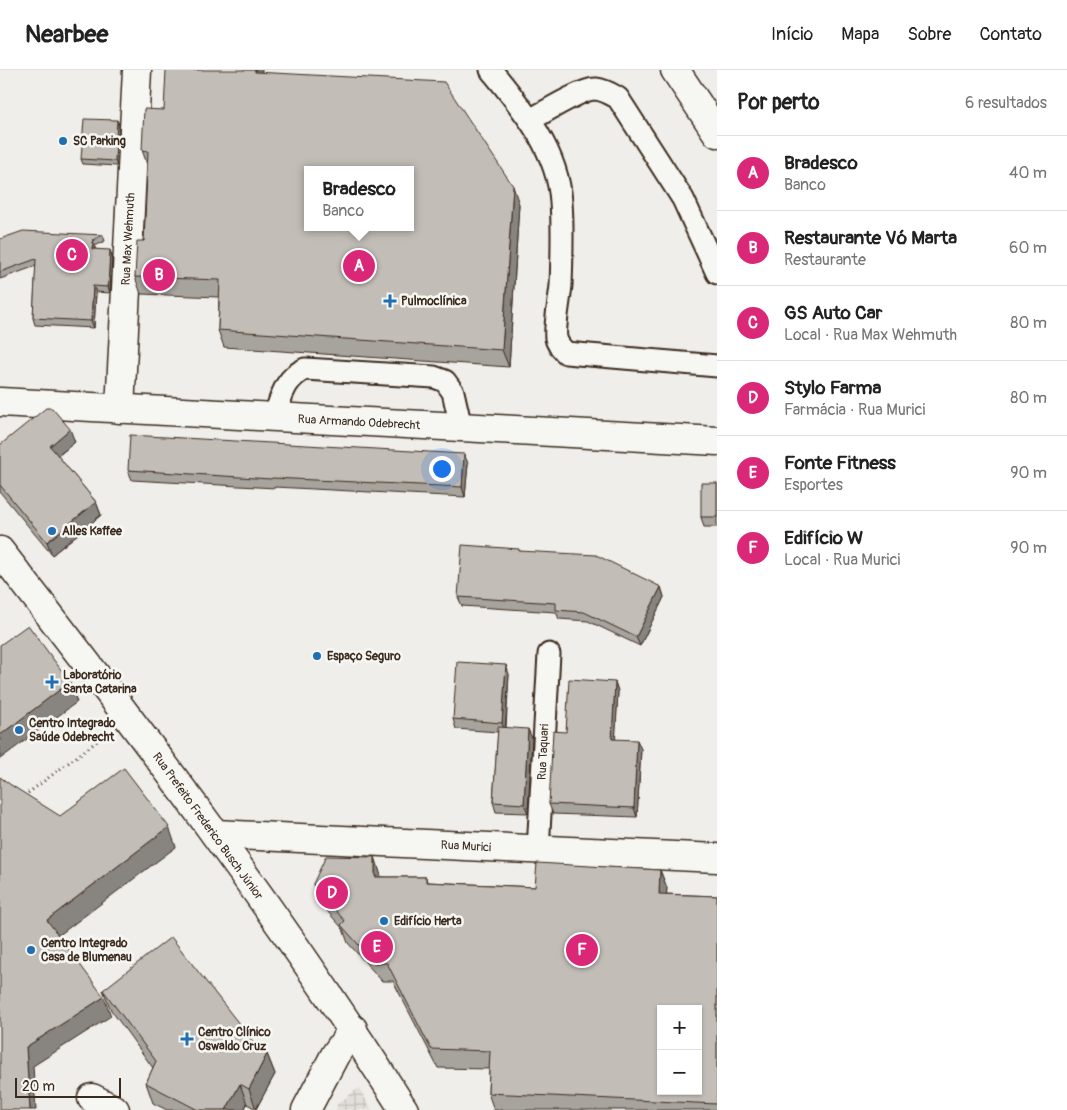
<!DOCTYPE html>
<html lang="pt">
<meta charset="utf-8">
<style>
body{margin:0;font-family:Pangolin,sans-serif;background:#f6f6f6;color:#222}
.controls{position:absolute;right:15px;bottom:15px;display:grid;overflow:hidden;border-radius:0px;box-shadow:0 1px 4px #0004}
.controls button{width:45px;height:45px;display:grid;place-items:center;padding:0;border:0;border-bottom:1px solid #e0e0e0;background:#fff;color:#222;font:25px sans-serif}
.scale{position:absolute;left:15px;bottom:12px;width:106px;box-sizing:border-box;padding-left:5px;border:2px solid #3b2a1e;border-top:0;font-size:14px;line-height:18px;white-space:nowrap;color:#3b2a1e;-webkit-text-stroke:4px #f6f6f2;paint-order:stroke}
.you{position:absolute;left:441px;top:398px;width:18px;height:18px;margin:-12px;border:4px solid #fff;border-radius:50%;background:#1a73e8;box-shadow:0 0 0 8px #1a73e833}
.badge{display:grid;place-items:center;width:32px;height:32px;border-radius:50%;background:#db2777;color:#fff;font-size:16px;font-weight:700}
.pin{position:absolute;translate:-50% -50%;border:2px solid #fff;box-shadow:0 1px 5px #0006}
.popup{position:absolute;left:304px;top:96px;width:110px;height:65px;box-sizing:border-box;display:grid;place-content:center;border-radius:0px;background:#fff;filter:drop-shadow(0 1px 4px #0005);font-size:16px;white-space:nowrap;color:#767676}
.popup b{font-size:19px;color:#222}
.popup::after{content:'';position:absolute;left:50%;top:100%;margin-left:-10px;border:10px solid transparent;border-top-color:#fff}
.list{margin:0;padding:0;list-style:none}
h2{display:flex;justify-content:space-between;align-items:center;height:65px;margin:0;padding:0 20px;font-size:21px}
h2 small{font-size:16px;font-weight:400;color:#767676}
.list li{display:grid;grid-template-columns:32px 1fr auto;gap:15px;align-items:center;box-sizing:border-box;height:75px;padding:0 20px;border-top:1px solid #e0e0e0}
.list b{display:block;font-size:19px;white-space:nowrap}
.list p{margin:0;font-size:16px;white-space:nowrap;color:#767676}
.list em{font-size:16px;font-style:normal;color:#767676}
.map{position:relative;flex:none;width:717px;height:1040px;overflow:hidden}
header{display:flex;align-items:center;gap:30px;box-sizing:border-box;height:70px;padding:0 25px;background:#fff;border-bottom:1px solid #e0e0e0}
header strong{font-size:24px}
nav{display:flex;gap:28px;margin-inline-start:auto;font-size:18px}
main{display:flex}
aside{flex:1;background:#fff}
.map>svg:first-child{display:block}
.industrial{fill:url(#industrial-grid)}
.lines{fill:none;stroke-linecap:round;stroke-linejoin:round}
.lane-casing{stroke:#3b2a1e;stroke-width:25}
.street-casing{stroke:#3b2a1e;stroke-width:31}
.path{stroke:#3b2a1e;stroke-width:3;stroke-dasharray:1 4;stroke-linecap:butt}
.lane{stroke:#f6f6f2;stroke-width:21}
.street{stroke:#f6f6f2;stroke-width:28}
.wall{fill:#a7a39d;stroke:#3b2a1e}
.shaded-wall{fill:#888480;stroke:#3b2a1e}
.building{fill:#c2bdb7;stroke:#3b2a1e;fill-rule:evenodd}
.poi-dot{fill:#1f6fb2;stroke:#f6f6f2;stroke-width:2}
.labels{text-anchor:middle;stroke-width:5;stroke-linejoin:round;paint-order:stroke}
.poi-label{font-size:12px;font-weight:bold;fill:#3b2a1e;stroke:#f6f6f2;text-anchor:start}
.street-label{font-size:12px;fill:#3b2a1e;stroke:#f6f6f2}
</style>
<header>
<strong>Nearbee</strong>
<nav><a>Início</a><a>Mapa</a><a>Sobre</a><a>Contato</a></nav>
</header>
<main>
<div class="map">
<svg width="717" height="1040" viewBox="0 0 717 1040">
<defs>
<pattern id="industrial-grid" width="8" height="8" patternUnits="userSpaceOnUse" patternTransform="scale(1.25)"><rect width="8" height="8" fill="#e2dfdb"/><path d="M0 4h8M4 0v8" fill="none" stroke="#c3c0bc"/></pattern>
</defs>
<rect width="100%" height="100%" fill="#efeeea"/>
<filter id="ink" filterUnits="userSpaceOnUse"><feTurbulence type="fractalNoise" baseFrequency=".02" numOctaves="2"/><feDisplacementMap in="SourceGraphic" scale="10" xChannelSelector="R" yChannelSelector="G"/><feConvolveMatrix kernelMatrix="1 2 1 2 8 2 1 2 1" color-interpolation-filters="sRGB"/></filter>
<g filter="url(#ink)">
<polygon class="industrial" points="359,1018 372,1040 336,1040 337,1034"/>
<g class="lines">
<g class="lane-casing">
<g id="lane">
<path d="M491 0C522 38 558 80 561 132 563 159 562 188 561 215 560 228 554 257 556 268 557 274 562 279 566 283L717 296"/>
<path d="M530 50C543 43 583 18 596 19 605 20 611 24 618 28L683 129 717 203"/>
<path d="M274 347C282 326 284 309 305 299L434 307 445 311 453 322 461 357"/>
<polyline points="538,780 549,584"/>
</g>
</g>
<g class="street-casing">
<g id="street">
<polyline points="675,0 717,63"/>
<polyline points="0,332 717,371"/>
<polyline points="120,339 137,0"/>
<path d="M0 481C141 662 281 846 404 1040"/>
<polyline points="215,764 717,788"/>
<polyline points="92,1028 115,1040"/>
<polyline points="306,1040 335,985 353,959"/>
</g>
</g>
<polyline class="path" points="24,726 103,667"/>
<use href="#lane" class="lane"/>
<use href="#street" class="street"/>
</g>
<g class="wall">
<polygon points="262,2 519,134 509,297 224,277 218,260 219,227 141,224 135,207 144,171 148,97 142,80 164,40"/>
<polygon points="117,50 119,55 117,96 83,94 81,89"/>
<polygon points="103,165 105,171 95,176 95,179 112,186 110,223 96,222 94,258 35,255 33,248 36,196 0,209 0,169"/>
<polygon points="75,372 58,386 96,432 101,445 52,485 0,422 0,375"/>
<polygon points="468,393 465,427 275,417 275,418 132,410 128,400"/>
<polygon points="717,413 717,457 704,457 701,447"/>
<polygon points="520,481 661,517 664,527 640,576 588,551 559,549 556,542 462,536 458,527"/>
<polygon points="509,604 506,658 532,668 528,743 496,742 493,732 498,662 456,659 453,649"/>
<polygon points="615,612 618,621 615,669 641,679 637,747 553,744 549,734 566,662"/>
<polygon points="375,787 381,807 426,807 427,812 535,817 660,800 667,818 666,824 717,826 717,1040 494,1040 488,1023 489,999 438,998 393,911 382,911 348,873 343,859 320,833 313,814"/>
<polygon points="103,920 258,978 267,984 275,1004 256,1039 247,1034 244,1040 167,1040 153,1033 146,1013 153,998 111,940"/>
</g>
<g class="shaded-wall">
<polygon points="255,0 262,0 261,19 255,2"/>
<polygon points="117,50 119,55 117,96 115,91"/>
<polygon points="513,116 519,134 509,297 502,280"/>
<polygon points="93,170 95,176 95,185 92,179"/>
<polygon points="110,180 112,186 110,223 108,217"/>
<polygon points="93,216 96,222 94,258 91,251"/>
<polygon points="70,359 75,372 55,388 50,376"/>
<polygon points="464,384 468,393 465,427 462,417"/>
<polygon points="96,432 101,445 52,485 47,472"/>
<polygon points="661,517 664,527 640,576 636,567"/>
<polygon points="506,595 509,604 505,662 502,653"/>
<polygon points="70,612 77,632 0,689 0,665"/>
<polygon points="615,612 618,621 615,678 612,669"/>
<polygon points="528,659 532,668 528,743 524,734"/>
<polygon points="637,670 641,679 637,747 634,738"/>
<polygon points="169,757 176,777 54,869 47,850"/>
<polygon points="375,787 381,806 381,825 375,807"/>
<polygon points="660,800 667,818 665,842 659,824"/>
<polygon points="104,927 111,946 33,996 36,1040 30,1040 26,977"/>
<polygon points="267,984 275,1004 256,1039 249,1019"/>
<polygon points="240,1014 247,1034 244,1040 226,1040"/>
</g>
<g class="building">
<path d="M166 0H255V2L444 12 513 116 502 280 218 260 220 210 135 207 137 171H144L148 81 142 80 144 39 164 40ZM308 100H410V157H308Z"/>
<polygon points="84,49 117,50 115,91 81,89"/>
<polygon points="23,161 103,165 93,170 92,179 110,180 108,217 93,216 91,251 33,248 36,189 0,202 0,169"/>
<polygon points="46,338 52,338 70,359 50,376 96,432 47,472 0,415 0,375"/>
<polygon points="130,365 464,384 462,417 272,408 271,409 128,400"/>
<rect x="701" y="413" width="16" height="34"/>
<polygon points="462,475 519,479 519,481 596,485 661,517 636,567 584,542 556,540 556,533 458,527"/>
<polygon points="28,555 70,612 0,665 0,575"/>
<polygon points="457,592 506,595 502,653 453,649"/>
<polygon points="569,609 615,612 612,669 637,670 634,738 549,734 553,661 566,662"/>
<polygon points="498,657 528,659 524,734 493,732"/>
<polygon points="124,698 169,757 47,850 104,927 26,977 30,1040 0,1040 0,707 11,715 60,746"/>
<path d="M326 786 375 787V807H426V812L535 817 537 793 660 800 659 824 717 826V1034L488 1023 490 981 431 979 387 893H375L341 855 345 851 313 814ZM661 939H698V1021H661Z"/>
<polygon points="171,867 258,978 267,984 249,1019 240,1014 226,1040 198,1040 146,1013 156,991 103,920"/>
</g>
</g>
<g class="poi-dot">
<circle cx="63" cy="71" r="5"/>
<path d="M387.5 223.5h5v5h5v5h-5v5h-5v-5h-5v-5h5z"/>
<circle cx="52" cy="461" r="5"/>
<circle cx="317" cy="586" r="5"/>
<path d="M49.5 604.5h5v5h5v5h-5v5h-5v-5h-5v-5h5z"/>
<circle cx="19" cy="660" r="5"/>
<circle cx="384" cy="851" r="5"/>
<circle cx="31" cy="880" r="5"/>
<path d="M184.5 961.5h5v5h5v5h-5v5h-5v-5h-5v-5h5z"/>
</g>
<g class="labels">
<g class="poi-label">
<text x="73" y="75">SC Parking</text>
<text x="401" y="235">Pulmoclínica</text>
<text x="62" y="465">Alles Kaffee</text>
<text x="327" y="590">Espaço Seguro</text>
<text x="63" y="609">Laboratório<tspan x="63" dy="14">Santa Catarina</tspan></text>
<text x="29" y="657">Centro Integrado<tspan x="29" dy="14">Saúde Odebrecht</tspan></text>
<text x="394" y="855">Edifício Herta</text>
<text x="41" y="877">Centro Integrado<tspan x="41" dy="14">Casa de Blumenau</tspan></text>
<text x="198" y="966">Centro Clínico<tspan x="198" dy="14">Oswaldo Cruz</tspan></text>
</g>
<g class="street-label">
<text transform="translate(128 169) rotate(-87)" y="4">Rua Max Wehmuth</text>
<text transform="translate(359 352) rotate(3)" y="4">Rua Armando Odebrecht</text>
<text transform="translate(543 682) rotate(-87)" y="4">Rua Taquari</text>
<text transform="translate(208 756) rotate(54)" y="4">Rua Prefeito Frederico Busch Júnior</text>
<text transform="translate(466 776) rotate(3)" y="4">Rua Murici</text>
</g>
</g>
</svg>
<div class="controls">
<button>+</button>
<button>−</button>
</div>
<div class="scale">20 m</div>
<div class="you"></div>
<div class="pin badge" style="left:359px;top:196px">A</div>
<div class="popup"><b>Bradesco</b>Banco</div>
<div class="pin badge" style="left:159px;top:205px">B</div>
<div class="pin badge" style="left:72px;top:185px">C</div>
<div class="pin badge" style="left:332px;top:823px">D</div>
<div class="pin badge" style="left:377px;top:877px">E</div>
<div class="pin badge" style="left:582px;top:880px">F</div>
</div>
<aside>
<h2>Por perto<small>6 resultados</small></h2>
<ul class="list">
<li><span class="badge">A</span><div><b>Bradesco</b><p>Banco</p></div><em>40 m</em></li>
<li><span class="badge">B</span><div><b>Restaurante Vó Marta</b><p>Restaurante</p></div><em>60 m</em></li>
<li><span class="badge">C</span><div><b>GS Auto Car</b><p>Local · Rua Max Wehmuth</p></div><em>80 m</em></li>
<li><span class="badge">D</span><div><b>Stylo Farma</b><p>Farmácia · Rua Murici</p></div><em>80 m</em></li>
<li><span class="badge">E</span><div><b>Fonte Fitness</b><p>Esportes</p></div><em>90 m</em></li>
<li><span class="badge">F</span><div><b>Edifício W</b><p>Local · Rua Murici</p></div><em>90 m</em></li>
</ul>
</aside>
</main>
